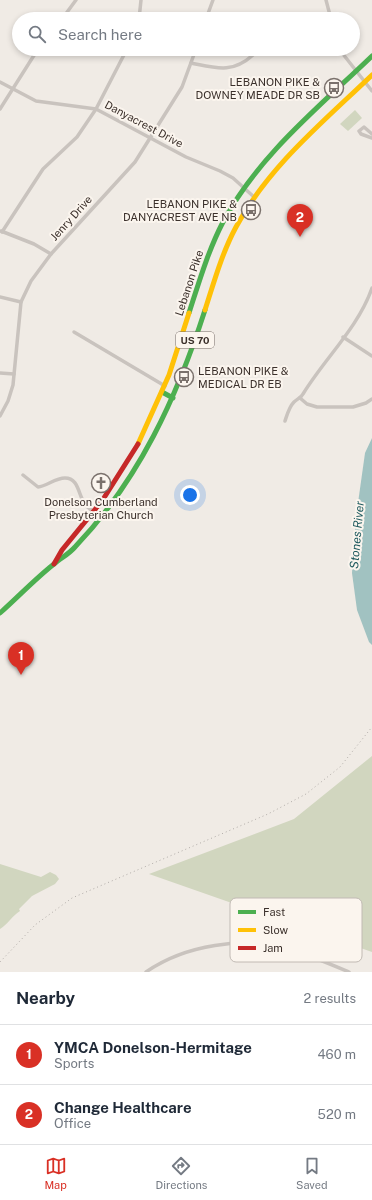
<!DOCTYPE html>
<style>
body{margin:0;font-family:"Public Sans",sans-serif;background:#f6f6f7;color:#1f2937}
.you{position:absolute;left:190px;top:495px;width:14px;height:14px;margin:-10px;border:3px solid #fff;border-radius:50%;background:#1a73e8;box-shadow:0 0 0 6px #1a73e833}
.badge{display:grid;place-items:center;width:26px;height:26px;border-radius:50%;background:#d93025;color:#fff;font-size:13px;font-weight:700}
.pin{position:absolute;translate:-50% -33px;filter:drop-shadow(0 1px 2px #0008)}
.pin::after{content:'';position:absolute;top:21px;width:14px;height:12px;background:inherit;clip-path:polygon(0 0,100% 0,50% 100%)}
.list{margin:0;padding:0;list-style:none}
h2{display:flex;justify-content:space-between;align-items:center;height:52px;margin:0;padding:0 16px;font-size:17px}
h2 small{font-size:13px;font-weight:400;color:#747a83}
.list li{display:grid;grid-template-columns:26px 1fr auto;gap:12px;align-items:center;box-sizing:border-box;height:60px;padding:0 16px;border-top:1px solid #e0e1e3}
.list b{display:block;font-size:15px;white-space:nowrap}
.list p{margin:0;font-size:13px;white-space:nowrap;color:#747a83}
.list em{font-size:13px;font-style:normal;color:#747a83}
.icon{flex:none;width:22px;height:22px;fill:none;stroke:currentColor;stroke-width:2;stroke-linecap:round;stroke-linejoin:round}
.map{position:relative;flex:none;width:372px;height:972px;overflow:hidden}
.search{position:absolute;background:#fff;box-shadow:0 2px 6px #0003;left:12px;right:12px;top:12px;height:44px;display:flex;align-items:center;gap:10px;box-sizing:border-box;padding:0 14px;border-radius:22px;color:#747a83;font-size:15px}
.sheet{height:172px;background:#fff}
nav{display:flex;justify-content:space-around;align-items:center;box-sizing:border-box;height:56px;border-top:1px solid #e0e1e3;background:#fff;font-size:11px;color:#747a83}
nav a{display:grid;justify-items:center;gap:2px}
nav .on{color:#d93025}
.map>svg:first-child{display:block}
.green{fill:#d1d6bf}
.water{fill:#a1c2c1}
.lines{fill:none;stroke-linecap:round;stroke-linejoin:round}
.street{stroke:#c9c3be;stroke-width:3.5}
.fast{stroke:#4caf50;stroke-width:5}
.slow{stroke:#ffc107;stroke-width:5}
.jam{stroke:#c62828;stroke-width:5}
.rail{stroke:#b1aca8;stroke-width:1;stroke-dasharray:1 3;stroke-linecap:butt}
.labels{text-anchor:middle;stroke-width:4;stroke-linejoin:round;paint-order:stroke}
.shield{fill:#fbf5ee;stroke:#756b66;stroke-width:1}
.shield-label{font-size:10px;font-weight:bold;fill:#3b302b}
.poi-label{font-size:11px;fill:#3b302b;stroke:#fbf5ee;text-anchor:end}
.street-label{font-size:11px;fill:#3b302b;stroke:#fbf5ee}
.water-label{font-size:12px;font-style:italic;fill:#1f5a5e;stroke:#fbf5ee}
.key{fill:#fbf5ee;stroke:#c1bab4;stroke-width:1}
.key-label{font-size:11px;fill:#3b302b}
</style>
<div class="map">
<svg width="372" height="972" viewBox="0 0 372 972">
<rect width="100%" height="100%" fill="#f0ebe5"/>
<g class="green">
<polygon points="355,110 362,118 348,131 340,124"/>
<polygon points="372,756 372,952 149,874 294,819"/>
<path d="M0 864 41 877 50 872 56 875 59 879 55 884 32 896 19 909 20 911C12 916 8 924 0 929Z"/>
</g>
<polygon class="water" points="372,438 372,645 369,642 357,610 352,573 356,517 365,453"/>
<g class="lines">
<g class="street">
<polyline points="326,0 331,19"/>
<polyline points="62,19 76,0"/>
<polyline points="139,19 141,0"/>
<polyline points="206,19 213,0"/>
<polyline points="339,49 372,91"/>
<path d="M191 63C216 68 232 74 253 55"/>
<polyline points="0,82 36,101 96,109 186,157 220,171 233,178 254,197"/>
<polyline points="0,109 38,49"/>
<polyline points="372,134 364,127 359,131 361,134 372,138"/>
<polyline points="1,231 34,244 51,254"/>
<polyline points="2,232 43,169 77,137 96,109 127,49"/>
<polyline points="0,297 21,302"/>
<polyline points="74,332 165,386"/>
<polyline points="343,337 372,356"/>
<polyline points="0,373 14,374"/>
<polyline points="300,398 307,404 317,407 353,407 366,403 372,399"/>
<polyline points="0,416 8,401 13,385 21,302 31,281 51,254 135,162 182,87 196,49"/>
<path d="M285 421C287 415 289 407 294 402 297 399 301 398 303 394 325 358 358 328 372 288"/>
<path d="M23 475 38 487C47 486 55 478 65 478 79 478 78 495 85 504 87 507 91 510 95 512"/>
<path d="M146 972C185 945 243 936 289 949 309 955 330 964 349 972"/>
</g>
<g class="fast">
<path d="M189 313C199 282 208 251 223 222 258 156 319 107 372 56"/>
<polyline points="162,392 173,398"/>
<path d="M0 613C18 597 35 579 54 564 61 558 69 554 75 547 139 480 177 397 205 310"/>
</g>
<g class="slow">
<path d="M205 310C214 282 222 253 236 227 269 166 323 122 372 75"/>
<polyline points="138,444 169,375 189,313"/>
</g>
<polyline class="jam" points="54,564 62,550 102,501 138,444"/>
<polyline class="rail" points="0,962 35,925 72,898 268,814 306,794 340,767 372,727"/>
</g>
<defs>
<g id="bus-ring" transform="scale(1)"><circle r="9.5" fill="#fbf5ee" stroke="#7a716c" stroke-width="1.5"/><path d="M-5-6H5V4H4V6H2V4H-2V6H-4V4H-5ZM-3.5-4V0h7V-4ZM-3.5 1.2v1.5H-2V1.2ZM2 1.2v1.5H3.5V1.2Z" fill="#7a716c"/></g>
<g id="church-ring" transform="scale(1)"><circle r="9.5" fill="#fbf5ee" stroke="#7a716c" stroke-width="1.5"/><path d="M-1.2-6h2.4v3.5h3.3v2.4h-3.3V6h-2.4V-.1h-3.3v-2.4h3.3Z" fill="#7a716c"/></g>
</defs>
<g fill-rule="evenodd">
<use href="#bus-ring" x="334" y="88"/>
<use href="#bus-ring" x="251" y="210"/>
<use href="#bus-ring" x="184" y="377"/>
<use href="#church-ring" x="101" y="483"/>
</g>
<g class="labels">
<rect class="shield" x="176" y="332" width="38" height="16" rx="3"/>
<g class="shield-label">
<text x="195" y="344">US 70</text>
</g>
<g class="poi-label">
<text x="320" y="86">LEBANON PIKE &amp;<tspan x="320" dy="13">DOWNEY MEADE DR SB</tspan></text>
<text x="237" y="208">LEBANON PIKE &amp;<tspan x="237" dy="13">DANYACREST AVE NB</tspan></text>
<text x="198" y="375" text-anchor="start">LEBANON PIKE &amp;<tspan x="198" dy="13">MEDICAL DR EB</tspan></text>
<text x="101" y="506" text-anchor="middle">Donelson Cumberland<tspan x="101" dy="13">Presbyterian Church</tspan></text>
</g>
<g class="street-label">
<text transform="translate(144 124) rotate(28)" y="4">Danyacrest Drive</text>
<text transform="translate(71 218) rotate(-48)" y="4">Jenry Drive</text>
<text transform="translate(189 283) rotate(-72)" y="4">Lebanon Pike</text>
</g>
<g class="water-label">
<text transform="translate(357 535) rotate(-85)" y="4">Stones River</text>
</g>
</g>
<rect x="230" y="898" width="132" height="64" rx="6" class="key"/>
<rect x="238" y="910" width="18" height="4" fill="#4caf50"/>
<rect x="238" y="928" width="18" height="4" fill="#ffc107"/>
<rect x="238" y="946" width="18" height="4" fill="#c62828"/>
<g class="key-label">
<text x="263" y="916">Fast</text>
<text x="263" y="934">Slow</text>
<text x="263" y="952">Jam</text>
</g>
</svg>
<div class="you"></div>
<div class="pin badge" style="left:21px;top:675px">1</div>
<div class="pin badge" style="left:300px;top:237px">2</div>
<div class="search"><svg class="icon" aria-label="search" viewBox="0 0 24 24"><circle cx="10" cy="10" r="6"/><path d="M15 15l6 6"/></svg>Search here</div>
</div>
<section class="sheet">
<h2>Nearby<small>2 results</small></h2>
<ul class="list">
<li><span class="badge">1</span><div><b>YMCA Donelson-Hermitage</b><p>Sports</p></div><em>460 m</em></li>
<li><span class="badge">2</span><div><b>Change Healthcare</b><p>Office</p></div><em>520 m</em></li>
</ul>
</section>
<nav>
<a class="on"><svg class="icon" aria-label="map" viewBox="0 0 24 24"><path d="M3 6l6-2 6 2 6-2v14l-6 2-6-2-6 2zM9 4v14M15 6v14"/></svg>Map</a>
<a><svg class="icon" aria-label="directions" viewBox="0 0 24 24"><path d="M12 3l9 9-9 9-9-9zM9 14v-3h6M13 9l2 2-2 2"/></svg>Directions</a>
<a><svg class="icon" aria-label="saved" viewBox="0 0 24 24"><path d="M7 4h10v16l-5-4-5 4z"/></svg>Saved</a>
</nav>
